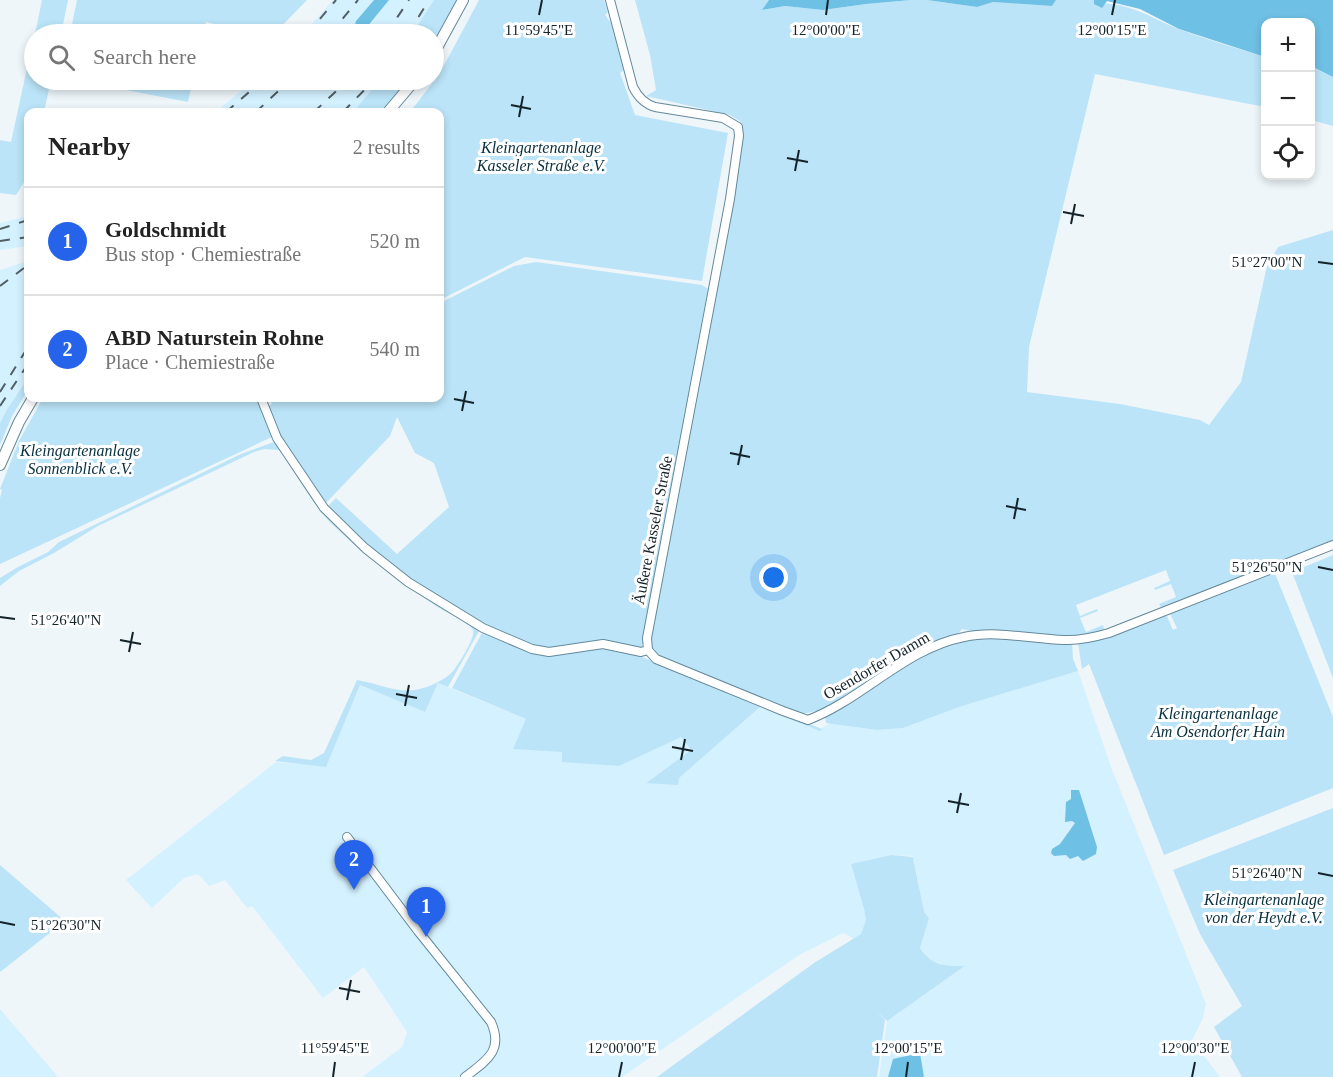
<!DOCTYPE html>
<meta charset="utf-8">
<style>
body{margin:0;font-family:Georgia,serif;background:#f2f2f2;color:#222}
.controls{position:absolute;right:18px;top:18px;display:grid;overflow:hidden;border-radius:12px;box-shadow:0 3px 9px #0003}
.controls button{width:54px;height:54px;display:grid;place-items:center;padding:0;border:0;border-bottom:2px solid #e0e0e0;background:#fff;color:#222;font:30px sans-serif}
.you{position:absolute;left:774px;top:578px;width:21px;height:21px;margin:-15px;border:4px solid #fff;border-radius:50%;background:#1a73e8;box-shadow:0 0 0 9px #1a73e833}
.badge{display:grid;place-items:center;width:39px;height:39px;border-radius:50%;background:#2563eb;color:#fff;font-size:20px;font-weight:700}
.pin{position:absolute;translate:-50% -50px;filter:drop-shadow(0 2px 3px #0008)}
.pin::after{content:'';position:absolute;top:32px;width:21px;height:18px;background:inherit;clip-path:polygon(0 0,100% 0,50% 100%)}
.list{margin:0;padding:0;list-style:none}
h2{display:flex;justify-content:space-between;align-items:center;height:78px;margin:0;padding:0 24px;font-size:26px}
h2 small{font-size:20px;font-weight:400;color:#767676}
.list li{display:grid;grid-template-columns:39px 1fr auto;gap:18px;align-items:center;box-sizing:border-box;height:108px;padding:0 24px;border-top:2px solid #e0e0e0}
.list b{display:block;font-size:22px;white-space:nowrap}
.list p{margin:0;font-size:20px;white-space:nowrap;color:#767676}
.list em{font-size:20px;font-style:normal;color:#767676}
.icon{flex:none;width:33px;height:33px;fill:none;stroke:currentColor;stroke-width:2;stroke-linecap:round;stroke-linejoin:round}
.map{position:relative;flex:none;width:1333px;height:1077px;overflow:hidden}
.search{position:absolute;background:#fff;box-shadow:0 3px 9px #0003;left:24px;top:24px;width:420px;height:66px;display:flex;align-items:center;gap:15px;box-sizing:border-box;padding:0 21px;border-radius:33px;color:#767676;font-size:22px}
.panel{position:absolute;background:#fff;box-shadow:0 3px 9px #0003;left:24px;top:108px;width:420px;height:294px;border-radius:12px}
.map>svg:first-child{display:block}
.built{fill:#d4f1ff}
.green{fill:#bbe4f8}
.water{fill:#6fc0e5}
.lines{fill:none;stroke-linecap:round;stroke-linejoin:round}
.minor-casing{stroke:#64899a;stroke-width:10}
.major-casing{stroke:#64899a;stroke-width:12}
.minor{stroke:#fff;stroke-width:8}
.major{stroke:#fff;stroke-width:10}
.rail{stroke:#525f65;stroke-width:2;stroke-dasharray:10 10;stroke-linecap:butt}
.ticks{fill:none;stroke:#14232a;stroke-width:2}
.labels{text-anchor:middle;stroke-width:6;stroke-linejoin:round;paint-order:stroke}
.park-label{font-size:16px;font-style:italic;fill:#082f3e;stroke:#fff}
.street-label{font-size:16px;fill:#14232a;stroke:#fff}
.ticks-label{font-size:15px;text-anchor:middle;fill:#14232a;stroke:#fff;stroke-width:6;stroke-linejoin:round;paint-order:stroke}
</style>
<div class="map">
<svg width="1333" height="1077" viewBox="0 0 1333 1077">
<rect width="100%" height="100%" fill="#eef6fa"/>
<g class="built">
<polygon points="333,0 374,0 356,21 359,31 367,27 389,0 434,0 412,34 303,34"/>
<polygon points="255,80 380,80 353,112 215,112"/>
<polygon points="28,216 28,246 0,250 0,223"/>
<polygon points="28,261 28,378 6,411 0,423 0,270"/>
<polygon points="1078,671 1111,767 1206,1004 1203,1018 1192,1040 1220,1077 879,1077 887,1021 964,967 946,966 928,959 920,948 929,918 921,911 919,884 913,856 891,855 851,864 864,909 866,920 861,934 854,939 843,933 799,955 622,1077 362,1077 402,1047 407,1032 364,967 323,998 252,906 247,908 225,880 209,886 198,874 184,878 152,908 126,880 276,762 326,766 360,685 425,712 438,683 526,719 563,752 562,761 619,766 680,737 691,750 647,782 679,778 760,707 819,730 830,723 877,730 903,728 962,706"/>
<polygon points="0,1009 58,1077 0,1077"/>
</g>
<g class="green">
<polygon points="42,0 68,0 61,34 35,34"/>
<polygon points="77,0 307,0 274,34 254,34 206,22 203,34 70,34"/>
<polygon points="434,0 459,0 434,46 434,34 412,34"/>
<polygon points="479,0 604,0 608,12 605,15 611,23 624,70 620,73 635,115 728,133 702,281 525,257 440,300 440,112 410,112 440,73"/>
<path d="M635 0H769L763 10 785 6 823 10 866 4 911 0H927L977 7 993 2 1052 6 1056 0H1094V4C1126 0 1153 19 1181 30 1209 40 1237 48 1265 57V107L1095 74 1029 347 1027 392 1120 404 1200 420 1209 425 1241 382 1267 266 1278 247 1333 230V542L1162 609 1159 604 1176 597 1171 584 1155 590 1154 588 1170 581 1166 570 1076 605 1080 616 1097 609 1098 611 1080 618 1086 632 1103 625 1104 629 1100 634C1061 640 1001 638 962 629L956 636 823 710 801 714 656 654 651 650 650 640 744 135 740 121 730 115 646 96 656 90 650 55Z"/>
<polygon points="34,36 34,80 51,80 44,112 28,112 28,176 16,195 0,193 0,140 11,142"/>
<polygon points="1310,66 1333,77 1333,126 1311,120"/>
<polygon points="74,80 193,80 188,102"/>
<polygon points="380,80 411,80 384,112 353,112"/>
<polygon points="536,262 702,285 708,289 642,646 640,649 622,645 545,650 475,622 389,566 328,506 336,498 397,554 449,507 434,463 415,453 397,417 390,436 324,505 277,430 268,406 272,404 269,398 440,398 440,303 514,266"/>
<polygon points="28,378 28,390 12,416 0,445 0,423 6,411"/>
<polygon points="43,398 258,398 274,436 0,564 0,498 2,490 0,489 19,441"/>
<path d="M274 442C294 458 304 490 321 510 360 556 425 601 479 629V631L448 687 438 683 425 712 360 685 326 767 275 761 283 756 311 760 324 753 357 680C387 685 404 699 436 683 442 680 449 676 454 670 459 663 476 637 473 630 470 623 446 612 439 608 402 583 367 558 335 527 320 513 310 497 299 480 293 470 288 458 279 450L264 449 254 452 98 526 54 553 19 571 0 586V578L18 567 48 552 59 542 241 454Z"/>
<polygon points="1333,555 1333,678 1292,572"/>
<polygon points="1273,573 1276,576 1333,717 1333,788 1164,855 1089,664 1082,669 1078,643 1166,614 1173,630 1177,628 1170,614 1172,610"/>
<polygon points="485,631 531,651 598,647 637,655 822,729 820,731 760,707 679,778 678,785 646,783 691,750 681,737 619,766 562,762 562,752 513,749 526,719 452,688 482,633"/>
<path d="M989 637 1072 643 1073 659 1078 671 962 706 903 728 877 730 826 723 825 716C832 712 839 710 845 704L925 654 955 641Z"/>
<polygon points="1333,808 1333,1077 1242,1077 1214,1027 1242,1006 1200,934 1173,870"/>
<path d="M891 855 913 857 924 912 929 918 920 948C932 966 944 966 965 966L887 1021 877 1012 885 1020 877 1077H657L814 963 861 934 866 920 864 909 851 864Z"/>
<polygon points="0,865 65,921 0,972"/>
</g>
<g class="water">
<polygon points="374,0 389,0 367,27 359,31 354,28 356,21"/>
<polygon points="769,0 911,0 866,4 823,10 785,6 762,10"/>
<polygon points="927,0 1056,0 1052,6 993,2 977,7"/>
<polygon points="1094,0 1333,0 1333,77 1311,66 1310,22 1266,22 1265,57 1179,29 1140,9 1107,1 1102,8 1094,4"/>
<polygon points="1071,790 1079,790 1097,847 1096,854 1083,861 1078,856 1070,859 1066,855 1054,856 1051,853 1052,849 1060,844 1075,823 1072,821 1065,822 1066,802 1071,799"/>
<polygon points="920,1053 924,1077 888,1077 893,1059"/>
</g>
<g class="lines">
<g class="minor-casing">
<g id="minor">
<path d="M610 0 633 87C638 97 645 104 655 107L723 118 738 127 739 136 730 199 647 638 648 650"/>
<polyline points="261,398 277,438 324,508 365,548 408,582 483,628 532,649 549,652 603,644 641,652 648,650"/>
<path d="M648 650 656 659 783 711 808 720C863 699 906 648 964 637 996 630 1032 639 1064 640 1080 641 1095 637 1109 633L1333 545"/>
<path d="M347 837 418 931 491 1022C504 1051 486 1061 465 1077"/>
</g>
</g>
<g class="major-casing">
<g id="major">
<polyline points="434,53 463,0"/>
<polyline points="388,112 415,80"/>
<polyline points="0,465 19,422 33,398"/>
</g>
</g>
<use href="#minor" class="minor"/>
<use href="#major" class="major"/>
<g class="rail">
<polyline points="307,34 336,0"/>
<polyline points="330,34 358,0"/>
<polyline points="386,34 409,0"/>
<polyline points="408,34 429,0"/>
<polyline points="226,112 263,80"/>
<polyline points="256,112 290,80"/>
<polyline points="314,112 348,80"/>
<polyline points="343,112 374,80"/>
<polyline points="0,229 28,220"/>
<polyline points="0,241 28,237"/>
<polyline points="0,286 28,265"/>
<polyline points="0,392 28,347"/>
<polyline points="0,406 28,364"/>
</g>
</g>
<path class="ticks" d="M539 15 542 0M826 15 828 0M1112 15 1115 0M511 105 531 109M519 117 523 96M787 158 808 162M795 171 799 150M1063 212 1084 216M1071 224 1075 204M1318 262 1333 264M454 399 474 403M462 411 466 391M730 453 750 457M738 465 742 445M1006 506 1026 510M1014 519 1018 498M1318 567 1333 570M0 617 15 619M120 640 141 644M129 652 133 632M396 694 417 698M405 706 409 685M672 747 693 751M681 760 685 739M948 801 969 805M957 813 961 793M1318 873 1333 876M0 922 15 925M339 988 360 992M347 1000 351 980M333 1077 335 1062M619 1077 622 1062M906 1077 908 1062M1192 1077 1195 1062"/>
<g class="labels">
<g class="park-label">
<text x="541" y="153">Kleingartenanlage<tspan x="541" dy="18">Kasseler Straße e.V.</tspan></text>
<text x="80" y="456">Kleingartenanlage<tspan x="80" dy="18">Sonnenblick e.V.</tspan></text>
<text x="1218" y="719">Kleingartenanlage<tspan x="1218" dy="18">Am Osendorfer Hain</tspan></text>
<text x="1264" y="905">Kleingartenanlage<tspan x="1264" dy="18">von der Heydt e.V.</tspan></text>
</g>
<g class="street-label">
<text transform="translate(652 530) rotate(-79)" y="6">Äußere Kasseler Straße</text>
<text transform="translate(876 665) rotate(-30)" y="6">Osendorfer Damm</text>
</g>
</g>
<g class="ticks-label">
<text x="539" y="35">11°59'45"E</text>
<text x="826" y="35">12°00'00"E</text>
<text x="1112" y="35">12°00'15"E</text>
<text x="1267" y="267">51°27'00"N</text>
<text x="1267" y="572">51°26'50"N</text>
<text x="66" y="625">51°26'40"N</text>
<text x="1267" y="878">51°26'40"N</text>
<text x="66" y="930">51°26'30"N</text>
<text x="335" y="1053">11°59'45"E</text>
<text x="622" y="1053">12°00'00"E</text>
<text x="908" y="1053">12°00'15"E</text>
<text x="1195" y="1053">12°00'30"E</text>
</g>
</svg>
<div class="controls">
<button>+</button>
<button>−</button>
<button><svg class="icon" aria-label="locate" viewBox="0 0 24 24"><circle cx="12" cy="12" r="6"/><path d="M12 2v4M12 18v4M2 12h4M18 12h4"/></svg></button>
</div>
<div class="you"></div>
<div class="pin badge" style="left:426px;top:937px">1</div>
<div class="pin badge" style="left:354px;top:890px">2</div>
<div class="search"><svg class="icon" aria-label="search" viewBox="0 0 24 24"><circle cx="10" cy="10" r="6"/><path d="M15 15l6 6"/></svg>Search here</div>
<section class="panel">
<h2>Nearby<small>2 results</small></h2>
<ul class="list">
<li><span class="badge">1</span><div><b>Goldschmidt</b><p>Bus stop · Chemiestraße</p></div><em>520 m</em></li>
<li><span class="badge">2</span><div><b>ABD Naturstein Rohne</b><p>Place · Chemiestraße</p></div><em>540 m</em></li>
</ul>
</section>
</div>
